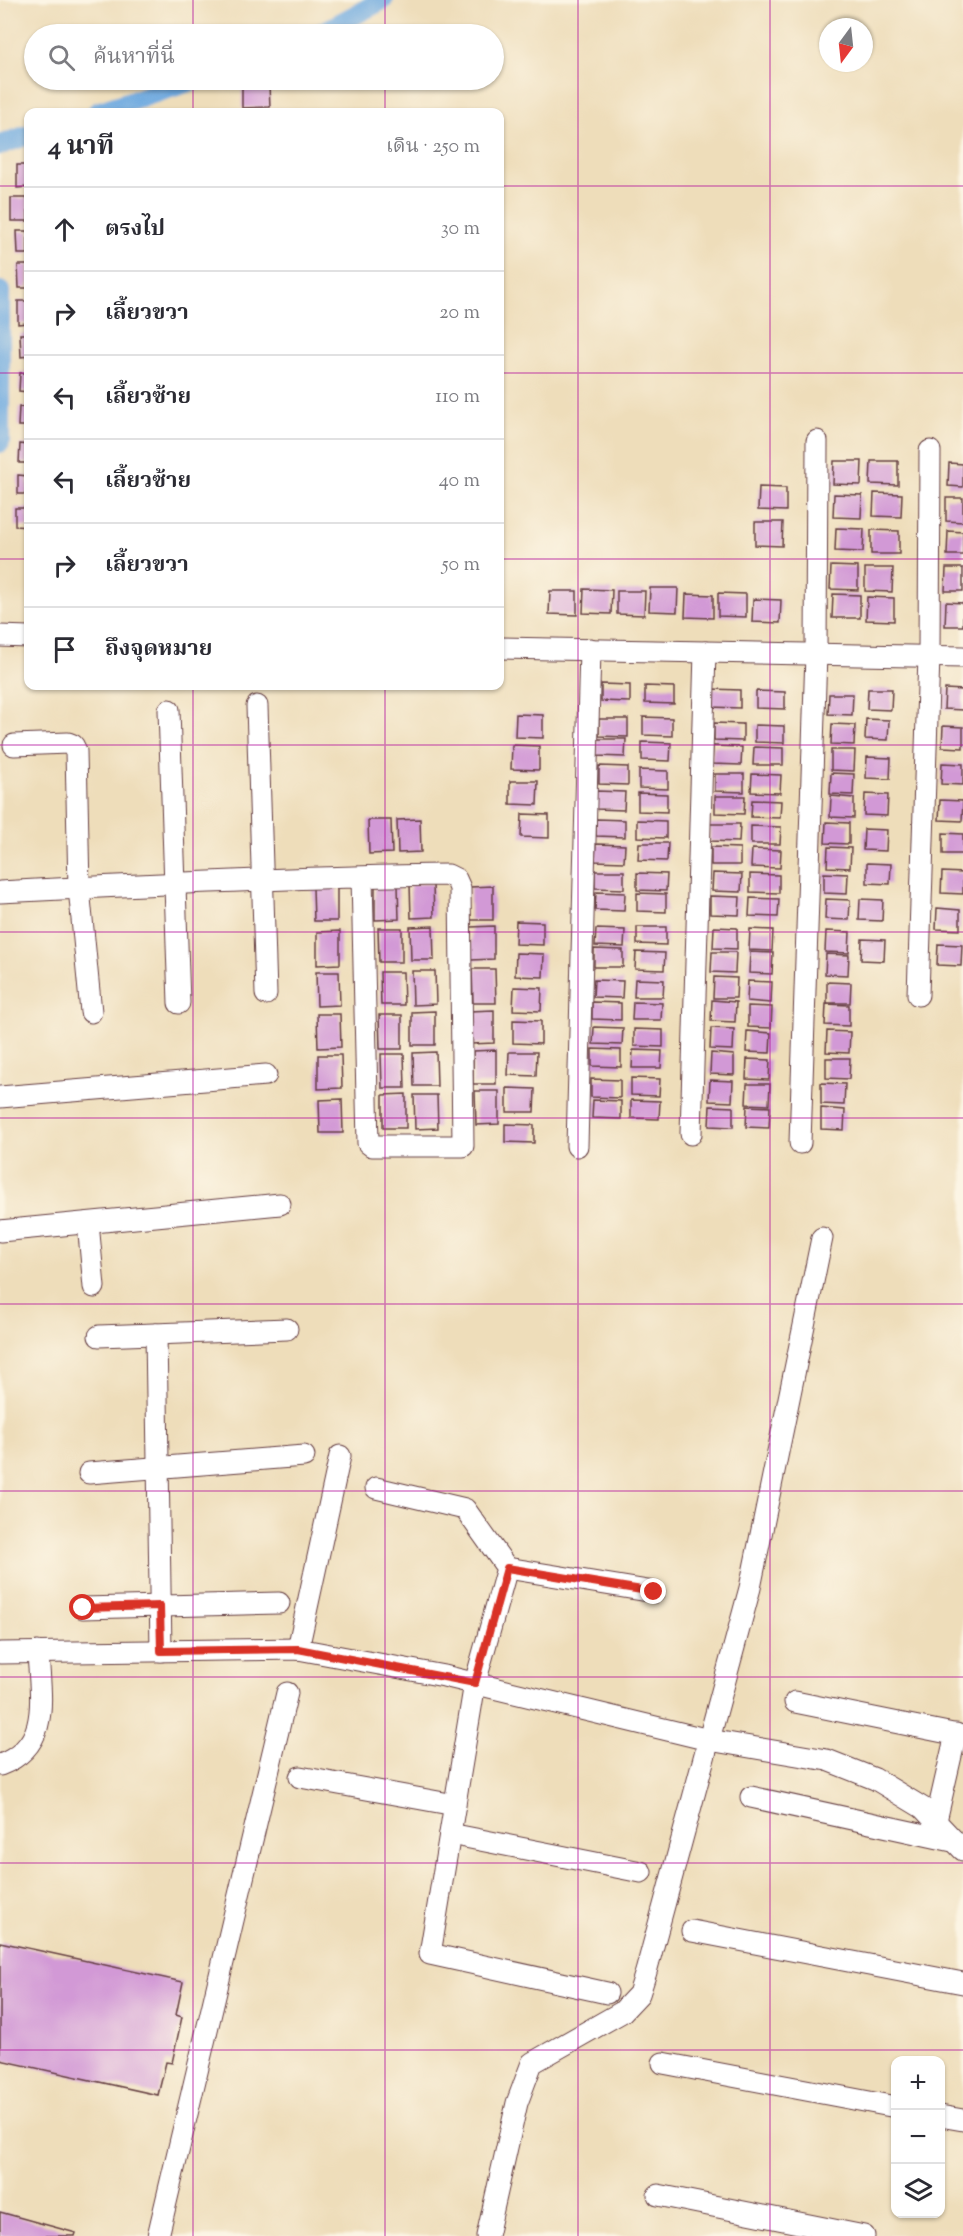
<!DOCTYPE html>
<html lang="th">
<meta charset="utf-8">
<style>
body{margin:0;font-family:"Sorts Mill Goudy","Noto Serif Thai",serif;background:#f2f2f3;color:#2b2b33}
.controls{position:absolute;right:18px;bottom:18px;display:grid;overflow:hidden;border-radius:12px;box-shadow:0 2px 4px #0004}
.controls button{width:54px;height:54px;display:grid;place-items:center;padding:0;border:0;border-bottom:2px solid #e1e1e2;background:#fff;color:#2b2b33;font:30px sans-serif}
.compass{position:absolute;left:819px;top:18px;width:54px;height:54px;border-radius:50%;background:#fff;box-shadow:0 2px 4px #0004;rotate:195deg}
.stop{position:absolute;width:18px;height:18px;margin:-14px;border:4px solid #d93025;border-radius:50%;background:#fff}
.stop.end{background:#d93025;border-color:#fff;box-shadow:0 2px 6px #0008}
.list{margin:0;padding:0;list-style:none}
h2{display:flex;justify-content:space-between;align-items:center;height:78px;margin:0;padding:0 24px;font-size:26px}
h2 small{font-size:20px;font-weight:400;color:#7c7c81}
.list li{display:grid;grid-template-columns:39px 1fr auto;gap:18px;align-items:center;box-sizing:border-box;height:84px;padding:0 24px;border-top:2px solid #e1e1e2}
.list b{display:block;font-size:22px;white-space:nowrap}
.list em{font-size:20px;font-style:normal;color:#7c7c81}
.icon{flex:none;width:33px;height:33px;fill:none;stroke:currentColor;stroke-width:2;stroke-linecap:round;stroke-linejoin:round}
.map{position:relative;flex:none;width:963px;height:2236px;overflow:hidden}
.search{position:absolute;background:#fff;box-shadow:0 2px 4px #0004;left:24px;top:24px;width:480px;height:66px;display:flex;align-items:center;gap:15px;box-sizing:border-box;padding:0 21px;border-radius:33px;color:#7c7c81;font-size:22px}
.panel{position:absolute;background:#fff;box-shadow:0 2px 4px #0004;left:24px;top:108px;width:480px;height:582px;border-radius:12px}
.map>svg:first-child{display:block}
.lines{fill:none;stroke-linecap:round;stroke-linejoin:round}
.canal{stroke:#6faae0;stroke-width:20}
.building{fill:#d299d6}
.minor-casing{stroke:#633c40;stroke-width:23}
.minor{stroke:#fff;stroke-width:21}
.route{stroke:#d93025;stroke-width:8}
.grid{fill:none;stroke:#b5179e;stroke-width:1.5;stroke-opacity:0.55}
</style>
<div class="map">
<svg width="963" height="2236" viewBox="0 0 963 2236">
<rect width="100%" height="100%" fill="#fcf5e5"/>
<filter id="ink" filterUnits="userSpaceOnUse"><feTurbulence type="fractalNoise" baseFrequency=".0167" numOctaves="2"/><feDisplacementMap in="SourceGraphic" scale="12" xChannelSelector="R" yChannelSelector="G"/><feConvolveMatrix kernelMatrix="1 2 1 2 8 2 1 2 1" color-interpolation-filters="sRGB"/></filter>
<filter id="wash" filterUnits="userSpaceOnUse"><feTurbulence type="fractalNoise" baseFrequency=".008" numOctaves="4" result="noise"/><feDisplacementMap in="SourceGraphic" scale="24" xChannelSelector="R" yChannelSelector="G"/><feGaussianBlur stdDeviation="1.35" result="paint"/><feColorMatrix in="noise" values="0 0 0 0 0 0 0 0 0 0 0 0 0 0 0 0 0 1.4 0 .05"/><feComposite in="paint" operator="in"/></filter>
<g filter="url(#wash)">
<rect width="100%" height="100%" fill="#eeddba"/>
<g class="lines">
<g class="canal">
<polyline points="319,34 383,0"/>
<polyline points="97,112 195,80"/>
<polyline points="0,145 28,135"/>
<polyline points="0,291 0,443"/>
</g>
</g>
<g id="blocks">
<g class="building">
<polygon points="242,85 269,85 270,107 242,108"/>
<polygon points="17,165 28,165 28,187 17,188"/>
<rect x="11" y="198" width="17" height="23"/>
<polygon points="17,231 28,231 28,254 18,254"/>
<polygon points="18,265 28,265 28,288 19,288"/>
<polygon points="18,301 28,301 28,323 18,324"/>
<polygon points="20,334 28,334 28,356 21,357"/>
<polygon points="20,373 28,373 28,392 19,391"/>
<polygon points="19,407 28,408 28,426 18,426"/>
<polygon points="20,444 28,445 28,463 19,463"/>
<polygon points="834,461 862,461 861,485 833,484"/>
<polygon points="871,461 898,461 898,485 870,484"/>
<polygon points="949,463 963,464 963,487 948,486"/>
<polygon points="18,475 28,476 28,494 18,494"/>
<polygon points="759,487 786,488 786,511 758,510"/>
<polygon points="874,493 902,494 901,517 873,516"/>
<polygon points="834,494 862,495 861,518 833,517"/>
<polygon points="946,498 963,498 963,522 946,521"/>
<polygon points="15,508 28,508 28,527 15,526"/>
<polygon points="755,522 783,522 782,546 755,545"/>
<polygon points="836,528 864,529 863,552 835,551"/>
<polygon points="871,530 899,531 899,554 871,554"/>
<polygon points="948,531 963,532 963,555 947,555"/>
<polygon points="831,566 858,567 858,590 830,589"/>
<polygon points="865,568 893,568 892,592 865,591"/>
<polygon points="946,568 963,568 963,591 945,591"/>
<polygon points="650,588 678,588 677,612 649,611"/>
<polygon points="584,589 612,590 611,614 583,613"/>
<polygon points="550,591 577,591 577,615 549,614"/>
<polygon points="617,591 645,591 644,615 617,614"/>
<polygon points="718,593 746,594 746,617 718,616"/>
<polygon points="686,594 713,595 713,618 685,617"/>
<polygon points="833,594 860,595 860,618 832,618"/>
<polygon points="867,597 894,598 894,621 866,620"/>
<polygon points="753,599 781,600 780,623 752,622"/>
<polygon points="946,602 963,603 963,626 945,626"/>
<polygon points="601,684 630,685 630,702 601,701"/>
<polygon points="645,686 674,687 674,704 645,703"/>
<polygon points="711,689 740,690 740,708 710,707"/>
<polygon points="868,689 892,689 891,710 867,709"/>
<polygon points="945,689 963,690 963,710 944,709"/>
<polygon points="756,691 785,692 785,709 756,708"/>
<polygon points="829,694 853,694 852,715 828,714"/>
<polygon points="516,714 543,715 543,738 515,737"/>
<polygon points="643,717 672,718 672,736 643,735"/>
<polygon points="599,719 628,719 628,737 599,736"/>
<polygon points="866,719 889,720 888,740 865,739"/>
<polygon points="714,723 743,724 743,741 714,740"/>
<polygon points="832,724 855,725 854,745 831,744"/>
<polygon points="755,725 784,726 784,743 755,742"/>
<polygon points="943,726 963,727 963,748 942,747"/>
<polygon points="597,739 626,739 625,757 596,756"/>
<polygon points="642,742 671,743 670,761 642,760"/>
<polygon points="512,745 539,746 539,770 511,769"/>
<polygon points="713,746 742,747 741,765 712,764"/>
<polygon points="754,747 783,748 783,765 753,765"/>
<polygon points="831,750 855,750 854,771 831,770"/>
<polygon points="867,757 891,758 890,779 866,778"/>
<polygon points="942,763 963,764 963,785 941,784"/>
<polygon points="599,766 628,767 628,785 599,784"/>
<polygon points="639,770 668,771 668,789 639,788"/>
<polygon points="831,773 854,774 853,795 830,794"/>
<polygon points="715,774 744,774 744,792 715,791"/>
<polygon points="752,774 781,775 780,793 751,792"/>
<polygon points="510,781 538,781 537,805 510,804"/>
<polygon points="596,791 625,792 624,810 596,809"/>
<polygon points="638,793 667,794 667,812 638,811"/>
<polygon points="865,794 888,795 887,816 864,815"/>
<polygon points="715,796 745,796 744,814 715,813"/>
<polygon points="831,796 854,798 854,818 830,817"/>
<polygon points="752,800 781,801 780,818 751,817"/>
<polygon points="940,800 963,801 962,821 939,820"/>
<polygon points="522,814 549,815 549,838 521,837"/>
<polygon points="420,819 421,852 398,853 397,820"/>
<polygon points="596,819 625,820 625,837 596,836"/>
<polygon points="368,820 391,820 392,853 369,854"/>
<polygon points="637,820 666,821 666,838 637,837"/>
<polygon points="826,822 849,823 849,844 825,843"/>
<polygon points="710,824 740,824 739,842 710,841"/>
<polygon points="751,826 781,827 780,844 751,844"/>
<polygon points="864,829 887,830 886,851 863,850"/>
<polygon points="943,833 963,834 963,854 943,854"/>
<polygon points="639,843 668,843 667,861 638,860"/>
<polygon points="596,844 625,845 624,862 595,861"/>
<polygon points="711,847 740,848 740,865 711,865"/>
<polygon points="828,847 851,848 850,868 827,867"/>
<polygon points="752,849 781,850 780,868 751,867"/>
<polygon points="867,863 891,864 890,884 867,883"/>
<polygon points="595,871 624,871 624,889 595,888"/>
<polygon points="942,872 963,873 963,894 941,893"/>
<polygon points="637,873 667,874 666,891 637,890"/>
<polygon points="713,873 742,874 741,892 712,891"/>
<polygon points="824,873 848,874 847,894 824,893"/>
<polygon points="750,874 779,875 779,893 750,892"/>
<polygon points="410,884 433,884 434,917 411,918"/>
<polygon points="375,886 398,886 399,919 375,920"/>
<polygon points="493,886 493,920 470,920 470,887"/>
<polygon points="313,888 337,888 337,921 314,921"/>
<polygon points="596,892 625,893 624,911 595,910"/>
<polygon points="637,893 666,894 666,912 637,911"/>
<polygon points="710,896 740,897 739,915 710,914"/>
<polygon points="750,898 779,899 778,917 749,916"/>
<polygon points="826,899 850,900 849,920 825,919"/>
<polygon points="860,899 883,900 882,921 859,920"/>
<polygon points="937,908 960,910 960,930 936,929"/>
<polygon points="516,921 543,922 543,945 515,944"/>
<polygon points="433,926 434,960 411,960 410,927"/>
<polygon points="494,926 494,959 471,960 471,927"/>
<polygon points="637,927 666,927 666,945 637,944"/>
<polygon points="714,927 737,928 737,949 713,948"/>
<polygon points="378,928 402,928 402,962 379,962"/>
<polygon points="596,929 625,930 624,947 595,946"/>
<polygon points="750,929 773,930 772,951 749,950"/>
<polygon points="340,931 340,964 317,965 317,932"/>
<polygon points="826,931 850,932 849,953 825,952"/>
<polygon points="862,939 885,940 884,961 861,960"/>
<polygon points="938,944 962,945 961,966 937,965"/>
<polygon points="594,949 623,950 623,967 594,967"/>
<polygon points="636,952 665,953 664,970 635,969"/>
<polygon points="712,952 736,952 735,973 711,972"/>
<polygon points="750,952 773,953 772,974 749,973"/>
<polygon points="516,953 544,954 543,977 515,976"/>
<polygon points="826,954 849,955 848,975 825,974"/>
<polygon points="472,969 495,969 496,1003 473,1003"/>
<polygon points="412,971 435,971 436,1004 413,1005"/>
<polygon points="316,972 339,972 340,1005 317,1006"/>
<polygon points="380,972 403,972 404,1005 381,1005"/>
<polygon points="714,977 737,978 736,998 713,998"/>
<polygon points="635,979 664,980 663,997 634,997"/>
<polygon points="594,980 623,981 622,998 593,997"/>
<polygon points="748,981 772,982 771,1003 747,1001"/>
<polygon points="827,982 851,983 850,1003 827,1003"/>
<polygon points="514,987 542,988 541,1011 513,1010"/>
<polygon points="712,1000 736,1002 735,1022 711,1021"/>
<polygon points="592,1002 621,1003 621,1020 592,1019"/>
<polygon points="633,1002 662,1003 661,1020 632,1020"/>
<polygon points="826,1004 849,1005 849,1026 825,1025"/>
<polygon points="748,1006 772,1007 771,1028 748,1027"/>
<polygon points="494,1010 494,1043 471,1044 470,1011"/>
<polygon points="435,1011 435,1045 412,1045 412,1012"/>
<polygon points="317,1014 340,1014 341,1047 318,1048"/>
<polygon points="379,1015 402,1015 402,1049 380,1049"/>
<polygon points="513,1020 541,1021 541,1044 513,1043"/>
<polygon points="594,1027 623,1028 622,1045 593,1044"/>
<polygon points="711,1028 734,1029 733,1050 710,1049"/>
<polygon points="634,1029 663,1030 663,1047 634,1046"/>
<polygon points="747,1031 771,1033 770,1053 746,1052"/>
<polygon points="827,1031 850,1032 849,1053 826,1052"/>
<polygon points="592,1049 621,1050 621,1067 592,1066"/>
<polygon points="496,1050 496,1084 473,1084 473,1051"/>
<polygon points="633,1050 662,1051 661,1068 632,1068"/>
<polygon points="436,1052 437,1086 414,1086 413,1053"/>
<polygon points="509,1052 537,1052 536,1076 508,1075"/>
<polygon points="711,1053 734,1055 734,1075 710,1074"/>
<polygon points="381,1054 404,1054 405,1088 382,1088"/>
<polygon points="318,1055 341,1055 342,1088 318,1089"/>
<polygon points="826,1058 850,1058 849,1079 826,1078"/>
<polygon points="747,1059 770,1060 769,1080 746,1079"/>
<polygon points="631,1078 660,1079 659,1096 631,1095"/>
<polygon points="591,1079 620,1080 620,1098 591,1097"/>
<polygon points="710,1080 733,1081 732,1102 709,1101"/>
<polygon points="821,1083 845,1084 844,1105 821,1104"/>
<polygon points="747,1084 770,1084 769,1105 746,1104"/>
<polygon points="507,1088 535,1089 534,1112 507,1112"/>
<polygon points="475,1091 499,1091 499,1124 476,1125"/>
<polygon points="406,1094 406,1128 383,1128 383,1095"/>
<polygon points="414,1095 437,1095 438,1128 415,1129"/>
<polygon points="342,1099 343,1133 320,1133 319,1100"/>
<polygon points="593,1100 621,1101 621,1119 592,1118"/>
<polygon points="631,1100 660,1101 659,1119 631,1118"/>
<polygon points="710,1106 733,1107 733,1127 709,1126"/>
<polygon points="747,1106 770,1107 769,1128 746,1127"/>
<polygon points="821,1108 845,1110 844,1130 821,1129"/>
<polygon points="505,1124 534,1125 534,1143 505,1142"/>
<polygon points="0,1942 183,1982 176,2015 182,2017 172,2063 166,2062 158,2095 0,2060"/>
<polygon points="0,2212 76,2233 75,2236 0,2236"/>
</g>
</g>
</g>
<g filter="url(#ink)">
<use href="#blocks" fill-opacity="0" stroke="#633c40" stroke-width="1.5"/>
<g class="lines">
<g class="minor-casing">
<g id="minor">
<polyline points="0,636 28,637"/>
<polyline points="500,648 963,657"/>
<polyline points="257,706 266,994"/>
<polyline points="169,710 179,1003"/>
<polyline points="14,745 68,743 73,745 76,751 79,888 91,1012"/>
<path d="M0 892C149 884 298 877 448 875L456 879 460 888 463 1146H372L368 1143 362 877"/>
<polyline points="918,995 929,656 930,451"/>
<polyline points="0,1097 266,1075"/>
<polyline points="691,1134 705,652"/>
<polyline points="800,1143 816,654 817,441"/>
<polyline points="577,1146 590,649"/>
<polyline points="88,1223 94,1287"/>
<polyline points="0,1231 280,1204"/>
<polyline points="156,1334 161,1651"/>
<polyline points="99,1336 287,1329"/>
<polyline points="89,1473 304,1456"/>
<polyline points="376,1488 465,1509 507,1568 475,1683 430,1954 607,1993"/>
<polyline points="507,1568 654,1592"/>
<polyline points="83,1608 279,1603"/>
<polyline points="298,1649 340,1456"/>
<polyline points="0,1653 298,1649 444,1676 709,1740 827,1760 875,1779 923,1808 963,1850"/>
<polyline points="795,1702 963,1736"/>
<path d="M0 1765C52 1745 40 1697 38 1652"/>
<polyline points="300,1777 455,1805"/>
<polyline points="751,1797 957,1842"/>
<polyline points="936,1821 956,1734"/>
<polyline points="450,1834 641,1872"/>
<polyline points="692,1931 963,1983"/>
<polyline points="663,2063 896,2107"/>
<polyline points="940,2116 963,2120"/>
<polyline points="658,2195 864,2236"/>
<polyline points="158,2236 287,1693"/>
<polyline points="487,2236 517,2103 532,2063 622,2012 639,1994 646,1972 750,1588 822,1238"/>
</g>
</g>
<use href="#minor" class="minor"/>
</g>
</g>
<g class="lines" filter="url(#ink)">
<polyline class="route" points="83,1608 160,1606 161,1651 298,1649 475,1683 507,1568 654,1592"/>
</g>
<path class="grid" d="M193 0V34M385 0V34M578 0V2236M770 0V2236M193 80V112M385 80V112M0 186H28M500 186H963M0 373H28M500 373H963M0 559H28M500 559H963M193 686V2236M385 686V2236M0 745H963M0 932H963M0 1118H963M0 1304H963M0 1491H963M0 1677H963M0 1863H963M0 2050H963"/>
</svg>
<div class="controls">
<button>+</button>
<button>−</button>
<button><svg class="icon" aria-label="layers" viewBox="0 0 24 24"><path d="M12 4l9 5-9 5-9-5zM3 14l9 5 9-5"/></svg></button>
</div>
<svg class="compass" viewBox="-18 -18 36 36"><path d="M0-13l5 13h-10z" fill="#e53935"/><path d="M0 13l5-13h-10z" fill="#7c7c81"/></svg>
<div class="stop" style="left:83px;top:1608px"></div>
<div class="stop end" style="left:654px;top:1592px"></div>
<div class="search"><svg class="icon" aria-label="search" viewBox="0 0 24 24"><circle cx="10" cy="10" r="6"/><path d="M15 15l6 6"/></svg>ค้นหาที่นี่</div>
<section class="panel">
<h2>4 นาที<small>เดิน · 250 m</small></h2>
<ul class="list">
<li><svg class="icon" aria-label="ahead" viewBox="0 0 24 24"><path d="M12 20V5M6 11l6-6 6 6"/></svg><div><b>ตรงไป</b></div><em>30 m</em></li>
<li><svg class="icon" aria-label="right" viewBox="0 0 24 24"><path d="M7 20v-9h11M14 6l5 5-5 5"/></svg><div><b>เลี้ยวขวา</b></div><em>20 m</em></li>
<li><svg class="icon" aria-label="left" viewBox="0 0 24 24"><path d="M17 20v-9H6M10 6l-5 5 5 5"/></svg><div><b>เลี้ยวซ้าย</b></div><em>110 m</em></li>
<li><svg class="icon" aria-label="left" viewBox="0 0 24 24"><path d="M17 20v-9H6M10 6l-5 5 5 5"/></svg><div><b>เลี้ยวซ้าย</b></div><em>40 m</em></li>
<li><svg class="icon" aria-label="right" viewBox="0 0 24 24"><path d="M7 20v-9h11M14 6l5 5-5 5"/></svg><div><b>เลี้ยวขวา</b></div><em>50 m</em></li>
<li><svg class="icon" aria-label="arrive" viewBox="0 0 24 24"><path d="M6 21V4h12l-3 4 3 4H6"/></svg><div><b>ถึงจุดหมาย</b></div></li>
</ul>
</section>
</div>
